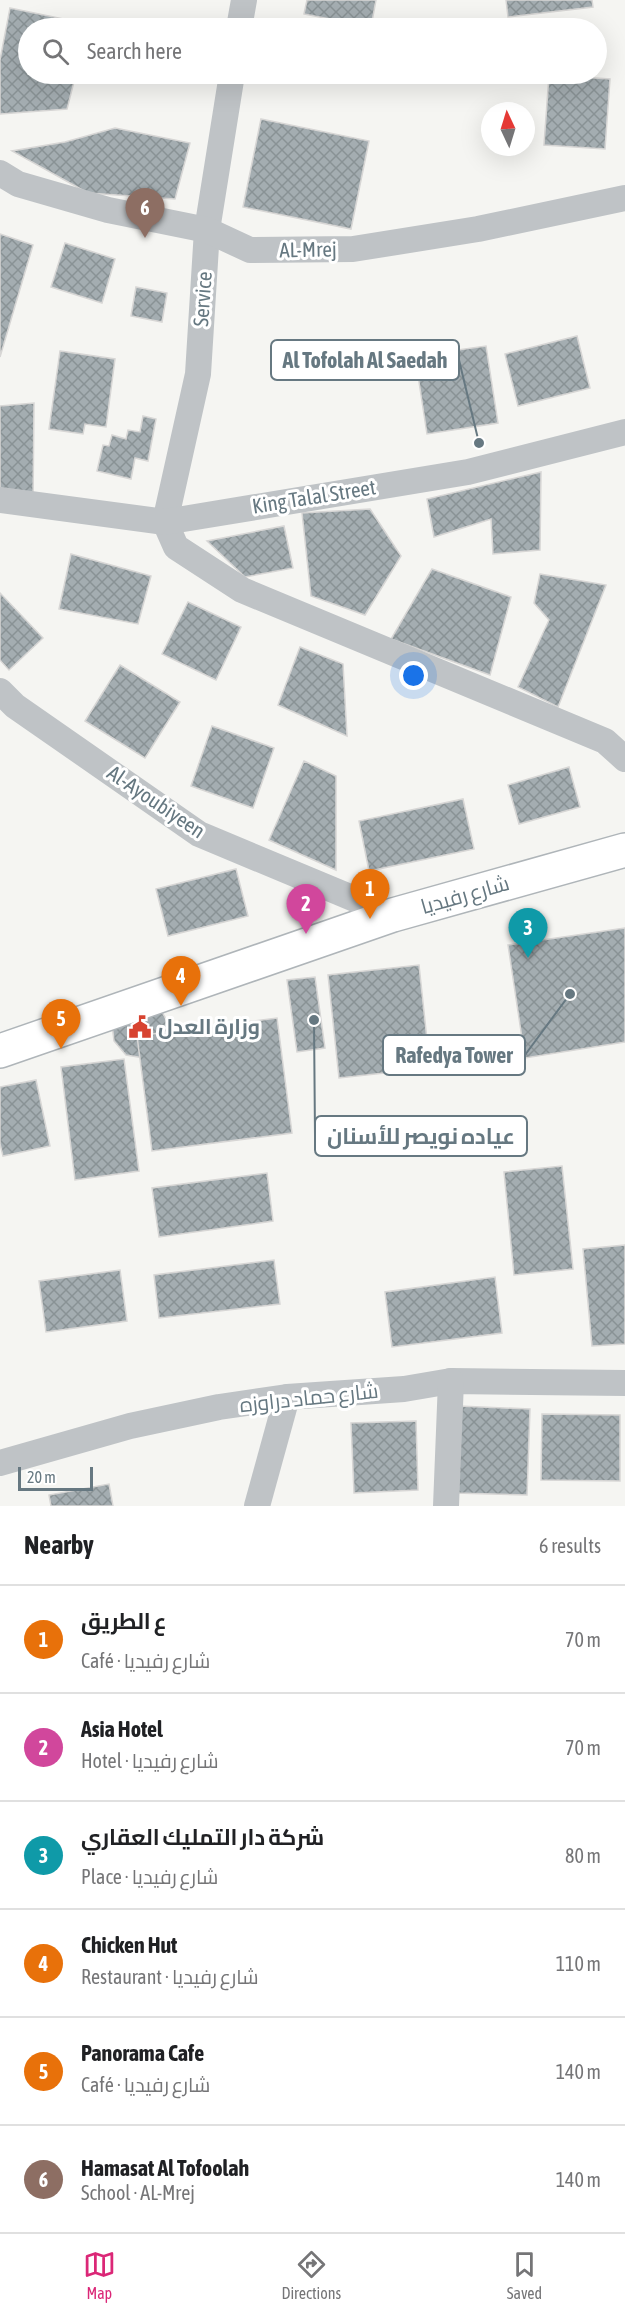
<!DOCTYPE html>
<meta charset="utf-8">
<style>
body{margin:0;font-family:"Asap Condensed",Cairo,sans-serif;background:#f6f6f6;color:#202124}
.compass{position:absolute;left:481px;top:102px;width:54px;height:54px;border-radius:50%;background:#fff;box-shadow:0 6px 24px #0002;rotate:356deg}
.scale{position:absolute;left:18px;bottom:15px;width:75px;box-sizing:border-box;padding-left:6px;border:3px solid #667881;border-top:0;font-size:16px;line-height:21px;white-space:nowrap;color:#667881;-webkit-text-stroke:4px #fff;paint-order:stroke}
.you{position:absolute;left:414px;top:676px;width:21px;height:21px;margin:-15px;border:4px solid #fff;border-radius:50%;background:#1a73e8;box-shadow:0 0 0 9px #1a73e833}
.badge{display:grid;place-items:center;width:39px;height:39px;border-radius:50%;background:#db2777;color:#fff;font-size:20px;font-weight:700}
.pin{position:absolute;translate:-50% -50px;filter:drop-shadow(0 2px 3px #0008)}
.pin::after{content:'';position:absolute;top:32px;width:21px;height:18px;background:inherit;clip-path:polygon(0 0,100% 0,50% 100%)}
.list{margin:0;padding:0;list-style:none}
h2{display:flex;justify-content:space-between;align-items:center;height:78px;margin:0;padding:0 24px;font-size:26px}
h2 small{font-size:20px;font-weight:400;color:#757577}
.list li{display:grid;grid-template-columns:39px 1fr auto;gap:18px;align-items:center;box-sizing:border-box;height:108px;padding:0 24px;border-top:2px solid #e0e0e0}
.list b{display:block;font-size:22px;white-space:nowrap}
.list p{margin:0;font-size:20px;white-space:nowrap;color:#757577}
.list em{font-size:20px;font-style:normal;color:#757577}
.icon{flex:none;width:33px;height:33px;fill:none;stroke:currentColor;stroke-width:2;stroke-linecap:round;stroke-linejoin:round}
.map{position:relative;flex:none;width:625px;height:1506px;overflow:hidden}
.search{position:absolute;background:#fff;box-shadow:0 6px 24px #0002;left:18px;right:18px;top:18px;height:66px;display:flex;align-items:center;gap:15px;box-sizing:border-box;padding:0 21px;border-radius:33px;color:#757577;font-size:22px}
.sheet{height:726px;background:#fff}
nav{display:flex;justify-content:space-around;align-items:center;box-sizing:border-box;height:84px;border-top:2px solid #e0e0e0;background:#fff;font-size:16px;color:#757577}
nav a{display:grid;justify-items:center;gap:3px}
nav .on{color:#db2777}
.map>svg:first-child{display:block}
.building{fill:url(#building-cross-hatch);stroke:#d7d6d5;stroke-width:1.5}
.lines{fill:none;stroke-linecap:round;stroke-linejoin:round}
.secondary-casing{stroke:#afb5b9;stroke-width:36}
.street{stroke:#bfc3c6;stroke-width:26}
.secondary{stroke:#fff;stroke-width:33}
.labels{text-anchor:middle;stroke-width:6;stroke-linejoin:round;paint-order:stroke}
.street-label{font-size:21px;fill:#667881;stroke:#fff}
.poi-label{font-size:21px;font-weight:bold;fill:#667881;stroke:#fff;text-anchor:start}
.leader{fill:none;stroke:#667881;stroke-width:2}
.callout-dot{fill:#667881;stroke:#fff;stroke-width:2}
.callout{fill:#fff;stroke:#667881;stroke-width:2}
.callout-label{font-size:22px;text-anchor:middle;font-weight:bold;fill:#667881}
</style>
<div class="map">
<svg width="625" height="1506" viewBox="0 0 625 1506">
<defs>
<pattern id="building-cross-hatch" width="8" height="8" patternUnits="userSpaceOnUse" patternTransform="scale(1.5)"><rect width="8" height="8" fill="#a4adb1"/><path d="M0 0l8 8M0 8l8-8" fill="none" stroke="#899295"/></pattern>
</defs>
<rect width="100%" height="100%" fill="#f5f5f2"/>
<g class="building">
<polygon points="307,0 376,0 371,27 304,14"/>
<polygon points="506,0 592,0 593,7 508,17"/>
<polygon points="10,8 88,24 87,28 28,28 28,74 76,74 67,109 0,114 0,60"/>
<polygon points="549,75 610,79 605,149 544,145"/>
<polygon points="261,119 369,141 351,229 243,207"/>
<polygon points="115,128 190,143 175,199 88,193 12,151 65,142"/>
<polygon points="0,234 33,245 0,357"/>
<polygon points="65,243 115,259 102,303 51,287"/>
<polygon points="136,287 167,293 162,322 131,316"/>
<polygon points="577,336 590,388 518,406 505,354"/>
<polygon points="486,346 498,423 427,434 415,356"/>
<polygon points="60,351 115,359 106,427 85,424 83,434 49,429"/>
<polygon points="34,403 33,505 0,500 0,406"/>
<polygon points="143,416 156,419 148,461 135,458 131,479 97,471 103,445 109,446 112,435 126,439 128,430 140,432"/>
<polygon points="541,472 540,550 493,554 491,519 434,537 427,499"/>
<polygon points="370,509 401,556 365,615 311,596 302,513"/>
<polygon points="284,526 293,568 245,577 207,541"/>
<polygon points="71,554 151,576 138,624 59,609"/>
<polygon points="432,569 511,597 490,675 391,639"/>
<polygon points="540,574 606,585 558,707 518,687 549,620 534,603"/>
<polygon points="0,593 43,638 9,670 0,660"/>
<polygon points="188,602 241,627 216,680 162,654"/>
<polygon points="300,647 343,664 347,736 278,705"/>
<polygon points="120,665 180,702 145,758 85,721"/>
<polygon points="212,726 274,748 253,808 191,786"/>
<polygon points="304,761 336,776 336,870 269,840"/>
<polygon points="569,767 580,807 519,824 508,785"/>
<polygon points="463,799 474,849 369,871 359,821"/>
<polygon points="236,869 248,916 168,936 156,889"/>
<polygon points="625,928 625,1042 525,1058 508,945"/>
<polygon points="419,965 430,1068 339,1078 328,975"/>
<polygon points="315,977 325,1048 297,1052 287,980"/>
<polygon points="155,1006 162,1012 167,1021 168,1031 162,1048 154,1054 144,1058 126,1055 114,1041 112,1024"/>
<polygon points="277,1018 292,1133 152,1151 137,1036"/>
<polygon points="124,1059 139,1171 75,1180 61,1067"/>
<polygon points="36,1080 50,1146 3,1156 0,1144 0,1087"/>
<polygon points="562,1166 573,1269 514,1275 504,1172"/>
<polygon points="267,1173 273,1221 159,1237 152,1188"/>
<polygon points="625,1245 625,1344 592,1346 583,1249"/>
<polygon points="274,1260 280,1304 159,1318 154,1275"/>
<polygon points="120,1270 127,1321 46,1332 39,1281"/>
<polygon points="495,1277 502,1333 392,1347 385,1292"/>
<polygon points="458,1406 530,1409 527,1495 455,1493"/>
<polygon points="542,1414 620,1415 620,1481 541,1480"/>
<polygon points="416,1421 418,1490 354,1493 351,1423"/>
<polygon points="109,1484 113,1506 51,1506 49,1495"/>
</g>
<g class="lines">
<g class="secondary-casing">
<polyline id="secondary" points="0,1051 393,915 625,850"/>
</g>
<g class="street">
<polyline points="239,28 244,0"/>
<polyline points="232,74 207,230 198,374 165,522 176,547 242,590 605,741 625,759"/>
<polyline points="0,173 18,184 108,210 207,230 250,250 353,249 478,229 625,198"/>
<polyline points="0,500 165,522 468,472 625,432"/>
<polyline points="0,691 15,706 199,834 393,915"/>
<polyline points="0,1463 130,1426 219,1407 287,1397 404,1389 451,1381 625,1383"/>
<polyline points="257,1506 287,1397"/>
<polyline points="446,1506 451,1381"/>
</g>
<use href="#secondary" class="secondary"/>
</g>
<defs>
<g id="civic-bare" transform="scale(1.8)"><path d="M-.6-6.5H3V-4.5H.6V-3L4-1V1h2V6H-6V1h2V-1L-.6-3ZM-1.2 2.5V6h2.4V2.5Z" fill="#d74330" stroke="#fff" stroke-width="2.5" paint-order="stroke"/></g>
</defs>
<g fill-rule="evenodd">
<use href="#civic-bare" x="140" y="1027"/>
</g>
<g class="labels">
<g class="street-label">
<text transform="translate(308 250) rotate(-1)" y="7">AL-Mrej</text>
<text transform="translate(203 299) rotate(-86)" y="7">Service</text>
<text transform="translate(314 497) rotate(-9)" y="7">King Talal Street</text>
<text transform="translate(156 802) rotate(34)" y="7">Al-Ayoubiyeen</text>
<text transform="translate(465 895) rotate(-16)" y="7">شارع رفيديا</text>
<text transform="translate(309 1398) rotate(-6)" y="7">شارع حماد دراوزه</text>
</g>
<g class="poi-label">
<text x="158" y="1034">وزارة العدل</text>
</g>
</g>
<path class="leader" d="M479 443L459 360M570 994L525 1055M314 1020L315 1136"/>
<g class="callout-dot">
<circle cx="479" cy="443" r="6"/>
<circle cx="570" cy="994" r="6"/>
<circle cx="314" cy="1020" r="6"/>
</g>
<g class="callout">
<rect x="271" y="340" width="188" height="40" rx="6"/>
<rect x="383" y="1035" width="142" height="40" rx="6"/>
<rect x="315" y="1116" width="212" height="40" rx="6"/>
</g>
<g class="callout-label">
<text x="365" y="368">Al Tofolah Al Saedah</text>
<text x="454" y="1063">Rafedya Tower</text>
<text x="421" y="1144">عياده نويصر للأسنان</text>
</g>
</svg>
<svg class="compass" viewBox="-18 -18 36 36"><path d="M0-13l5 13h-10z" fill="#e53935"/><path d="M0 13l5-13h-10z" fill="#757577"/></svg>
<div class="scale">20 m</div>
<div class="you"></div>
<div class="pin badge" style="left:370px;top:919px;background:#e8710a">1</div>
<div class="pin badge" style="left:306px;top:934px;background:#d1479c">2</div>
<div class="pin badge" style="left:528px;top:958px;background:#0f9aa8">3</div>
<div class="pin badge" style="left:181px;top:1006px;background:#e8710a">4</div>
<div class="pin badge" style="left:61px;top:1049px;background:#e8710a">5</div>
<div class="pin badge" style="left:145px;top:238px;background:#8d6e63">6</div>
<div class="search"><svg class="icon" aria-label="search" viewBox="0 0 24 24"><circle cx="10" cy="10" r="6"/><path d="M15 15l6 6"/></svg>Search here</div>
</div>
<section class="sheet">
<h2>Nearby<small>6 results</small></h2>
<ul class="list">
<li><span class="badge" style="background:#e8710a">1</span><div><b>ع الطريق</b><p>Café · شارع رفيديا</p></div><em>70 m</em></li>
<li><span class="badge" style="background:#d1479c">2</span><div><b>Asia Hotel</b><p>Hotel · شارع رفيديا</p></div><em>70 m</em></li>
<li><span class="badge" style="background:#0f9aa8">3</span><div><b>شركة دار التمليك العقاري</b><p>Place · شارع رفيديا</p></div><em>80 m</em></li>
<li><span class="badge" style="background:#e8710a">4</span><div><b>Chicken Hut</b><p>Restaurant · شارع رفيديا</p></div><em>110 m</em></li>
<li><span class="badge" style="background:#e8710a">5</span><div><b>Panorama Cafe</b><p>Café · شارع رفيديا</p></div><em>140 m</em></li>
<li><span class="badge" style="background:#8d6e63">6</span><div><b>Hamasat Al Tofoolah</b><p>School · AL-Mrej</p></div><em>140 m</em></li>
</ul>
</section>
<nav>
<a class="on"><svg class="icon" aria-label="map" viewBox="0 0 24 24"><path d="M3 6l6-2 6 2 6-2v14l-6 2-6-2-6 2zM9 4v14M15 6v14"/></svg>Map</a>
<a><svg class="icon" aria-label="directions" viewBox="0 0 24 24"><path d="M12 3l9 9-9 9-9-9zM9 14v-3h6M13 9l2 2-2 2"/></svg>Directions</a>
<a><svg class="icon" aria-label="saved" viewBox="0 0 24 24"><path d="M7 4h10v16l-5-4-5 4z"/></svg>Saved</a>
</nav>
